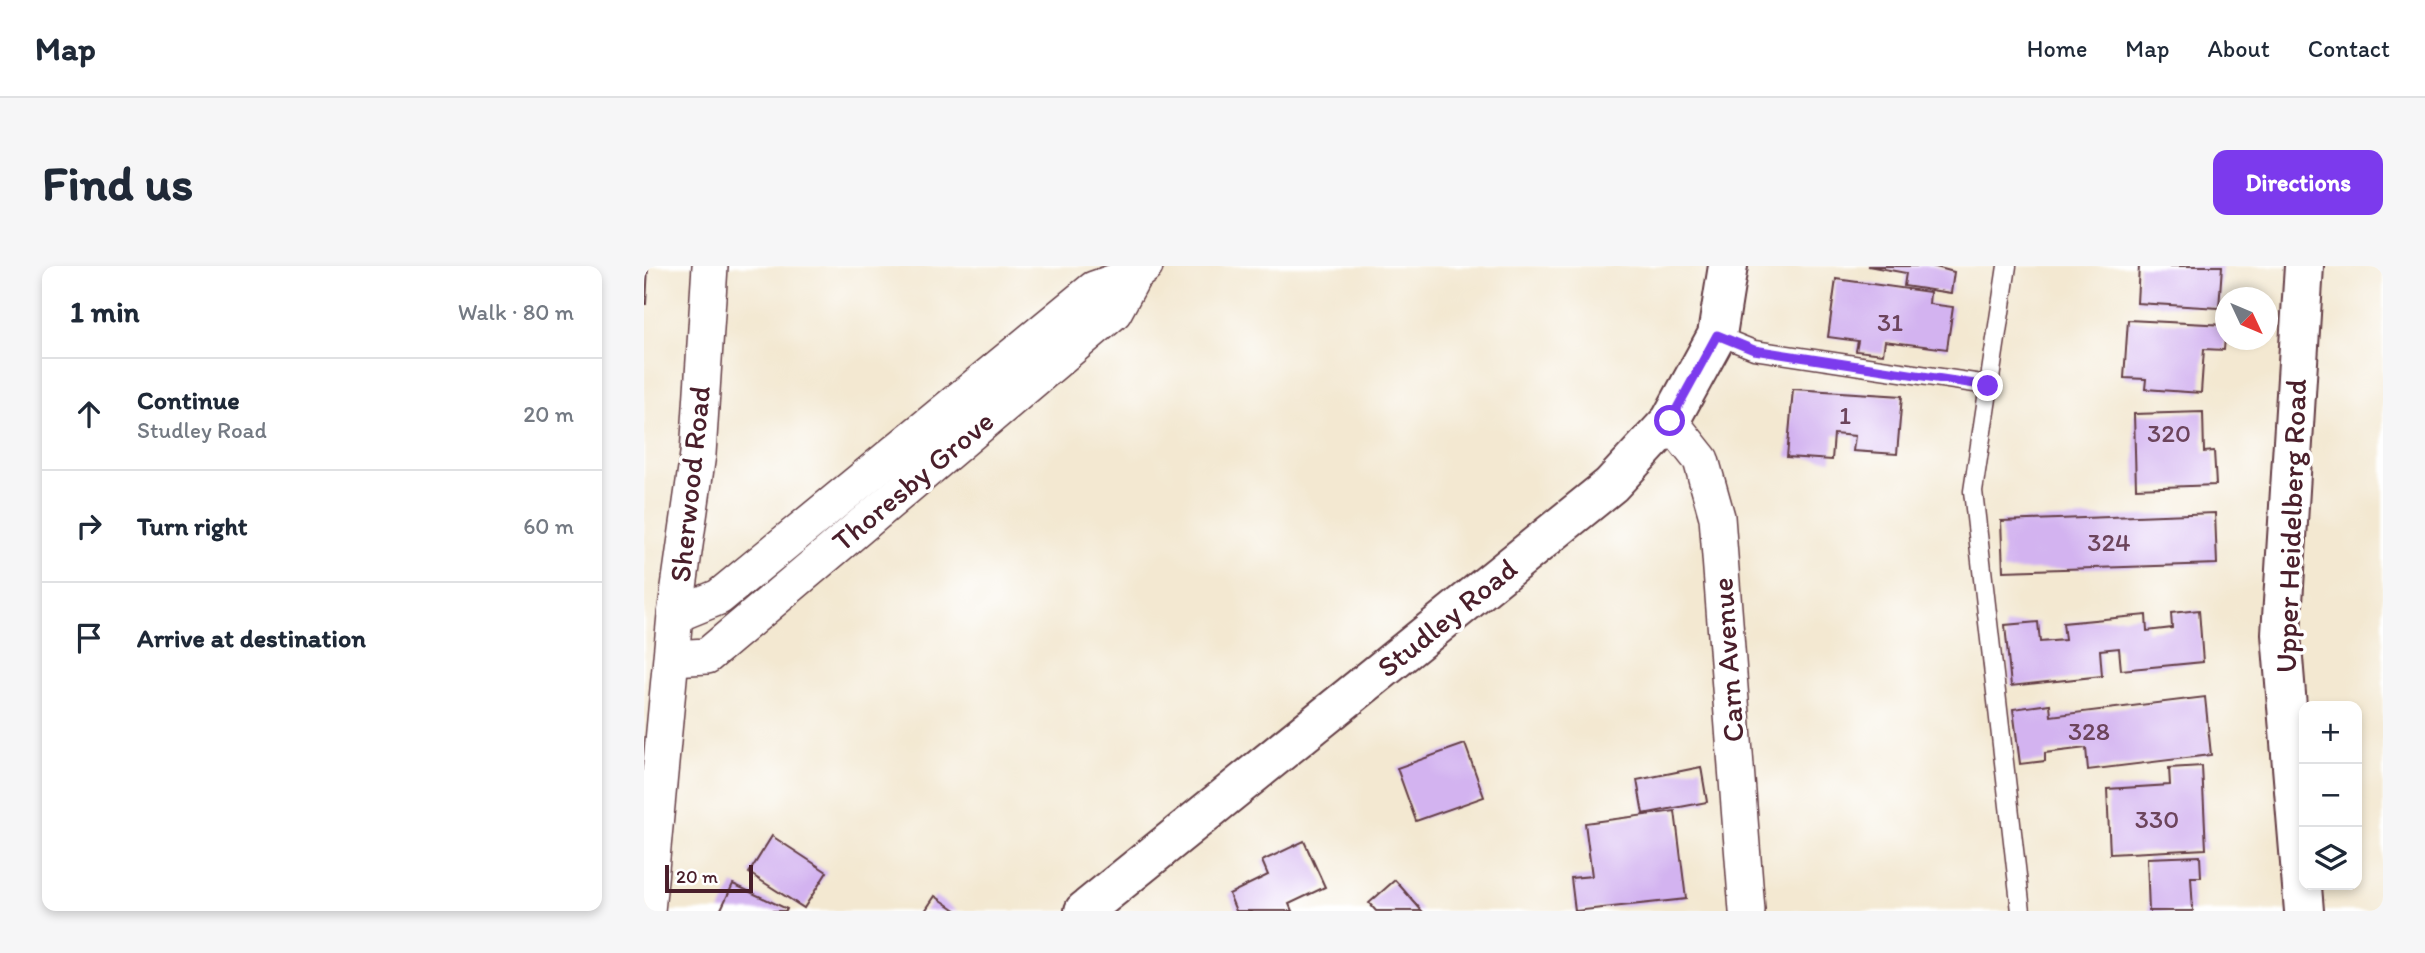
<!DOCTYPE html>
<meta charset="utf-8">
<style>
body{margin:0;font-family:Itim,sans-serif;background:#f6f6f7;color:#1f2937}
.controls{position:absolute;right:21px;bottom:21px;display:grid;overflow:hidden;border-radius:14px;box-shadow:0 4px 10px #0003}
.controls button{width:63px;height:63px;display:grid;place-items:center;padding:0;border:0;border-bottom:2px solid #e0e1e3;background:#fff;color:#1f2937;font:35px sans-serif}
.compass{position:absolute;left:1571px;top:21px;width:63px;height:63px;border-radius:50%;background:#fff;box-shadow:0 4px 10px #0003;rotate:134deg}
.scale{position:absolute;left:21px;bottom:18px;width:88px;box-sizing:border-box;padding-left:7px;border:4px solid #4a1f2b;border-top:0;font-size:19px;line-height:24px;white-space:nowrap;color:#4a1f2b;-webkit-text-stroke:5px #fff;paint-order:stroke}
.stop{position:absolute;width:21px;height:21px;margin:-16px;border:5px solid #7c3aed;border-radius:50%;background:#fff}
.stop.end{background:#7c3aed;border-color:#fff;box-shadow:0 2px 7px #0008}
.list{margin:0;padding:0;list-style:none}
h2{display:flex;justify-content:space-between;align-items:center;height:91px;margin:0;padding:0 28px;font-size:30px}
h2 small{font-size:23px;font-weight:400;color:#747a83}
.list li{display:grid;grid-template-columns:46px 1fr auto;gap:21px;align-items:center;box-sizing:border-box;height:112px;padding:0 28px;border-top:2px solid #e0e1e3}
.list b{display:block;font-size:26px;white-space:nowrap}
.list p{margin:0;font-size:23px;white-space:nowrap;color:#747a83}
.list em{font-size:23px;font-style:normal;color:#747a83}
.icon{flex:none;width:38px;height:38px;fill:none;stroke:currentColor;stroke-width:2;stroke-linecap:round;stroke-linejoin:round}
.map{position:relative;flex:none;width:1739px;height:645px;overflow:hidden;border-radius:14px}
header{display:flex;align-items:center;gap:42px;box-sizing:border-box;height:98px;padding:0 35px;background:#fff;border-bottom:2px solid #e0e1e3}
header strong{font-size:33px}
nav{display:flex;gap:38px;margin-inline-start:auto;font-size:24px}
.intro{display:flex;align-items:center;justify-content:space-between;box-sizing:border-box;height:168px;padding:0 42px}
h1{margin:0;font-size:49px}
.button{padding:18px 32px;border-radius:14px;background:#7c3aed;color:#fff;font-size:24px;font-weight:700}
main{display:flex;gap:42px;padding:0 42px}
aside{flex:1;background:#fff;border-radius:14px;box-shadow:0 4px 10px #0003}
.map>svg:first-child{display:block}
.building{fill:#d3b3f0}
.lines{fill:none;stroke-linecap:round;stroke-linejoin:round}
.service-casing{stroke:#633d44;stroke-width:21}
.minor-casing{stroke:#633d44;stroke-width:38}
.tertiary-casing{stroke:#633d44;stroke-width:42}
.secondary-casing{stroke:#633d44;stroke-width:42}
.service{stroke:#fff;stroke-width:18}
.minor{stroke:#fff;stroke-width:35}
.tertiary{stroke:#fff;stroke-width:38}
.secondary{stroke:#fff;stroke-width:38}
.route{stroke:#7c3aed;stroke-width:9}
.labels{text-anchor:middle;stroke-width:7;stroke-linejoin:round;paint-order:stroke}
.number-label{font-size:26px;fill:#6c445c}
.street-label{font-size:30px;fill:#4a1f2b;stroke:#fff}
</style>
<header>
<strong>Map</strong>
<nav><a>Home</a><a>Map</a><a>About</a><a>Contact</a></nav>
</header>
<div class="intro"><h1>Find us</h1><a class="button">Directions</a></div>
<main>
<aside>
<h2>1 min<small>Walk · 80 m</small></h2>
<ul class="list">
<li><svg class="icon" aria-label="ahead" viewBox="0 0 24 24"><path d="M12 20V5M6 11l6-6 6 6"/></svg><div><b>Continue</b><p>Studley Road</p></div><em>20 m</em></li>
<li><svg class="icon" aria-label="right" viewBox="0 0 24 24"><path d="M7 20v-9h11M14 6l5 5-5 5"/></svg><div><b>Turn right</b></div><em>60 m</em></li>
<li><svg class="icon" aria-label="arrive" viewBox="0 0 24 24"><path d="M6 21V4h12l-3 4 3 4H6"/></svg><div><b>Arrive at destination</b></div></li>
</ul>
</aside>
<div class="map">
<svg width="1739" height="645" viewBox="0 0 1739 645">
<rect width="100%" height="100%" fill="#fff"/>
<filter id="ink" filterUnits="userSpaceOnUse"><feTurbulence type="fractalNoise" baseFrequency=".0143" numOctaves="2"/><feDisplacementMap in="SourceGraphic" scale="14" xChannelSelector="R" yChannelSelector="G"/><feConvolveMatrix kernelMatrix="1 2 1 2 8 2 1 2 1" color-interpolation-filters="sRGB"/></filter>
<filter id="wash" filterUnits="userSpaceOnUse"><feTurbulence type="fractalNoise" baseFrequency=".00686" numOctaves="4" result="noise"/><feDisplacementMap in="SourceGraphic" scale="28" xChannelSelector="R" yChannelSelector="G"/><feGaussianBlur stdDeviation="1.57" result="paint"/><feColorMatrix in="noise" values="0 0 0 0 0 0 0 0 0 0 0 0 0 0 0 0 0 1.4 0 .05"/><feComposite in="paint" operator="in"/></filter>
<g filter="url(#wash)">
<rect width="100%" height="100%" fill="#f3e8d1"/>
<g id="blocks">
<g class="building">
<polygon points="0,0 4,0 2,38 0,38"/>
<polygon points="1224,0 1288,0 1310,6 1307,27 1260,20 1262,7"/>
<polygon points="1495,0 1578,0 1575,42 1493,37"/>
<polygon points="1192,13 1286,26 1285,38 1309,41 1303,83 1241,75 1239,88 1212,85 1214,75 1184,71"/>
<polygon points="1484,54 1582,59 1580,84 1560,83 1557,127 1501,123 1502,113 1480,112"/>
<polygon points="1149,123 1258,130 1253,188 1209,185 1211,170 1190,168 1188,194 1143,191"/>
<polygon points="1559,146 1560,186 1570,185 1572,219 1492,222 1490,148"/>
<polygon points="1571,247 1573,298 1359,305 1357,255"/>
<polygon points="1555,344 1559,396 1477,404 1475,382 1456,384 1458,410 1367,420 1361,359 1394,356 1396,376 1421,374 1419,357 1502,349 1503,365 1528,362 1527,347"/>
<polygon points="1561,431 1567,489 1444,504 1442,482 1401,487 1401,495 1376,498 1369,443 1406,438 1407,450"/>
<polygon points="821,478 840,531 772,555 753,502"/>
<polygon points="1558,500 1562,583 1466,588 1463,523 1526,519 1525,502"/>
<polygon points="1057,501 1063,536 999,548 993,514"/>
<polygon points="1031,545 1042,633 931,645 927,612 948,610 941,557"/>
<polygon points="128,570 183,606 160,642 105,607"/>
<polygon points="660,575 681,621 645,638 648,645 592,645 585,628 624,609 618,595"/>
<polygon points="1556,590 1557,611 1547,611 1549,645 1505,645 1503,592"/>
<polygon points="751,614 778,645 732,645 725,637"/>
<polygon points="89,618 143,643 142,645 76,645"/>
<polygon points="291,630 313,645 281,645"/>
</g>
</g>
</g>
<g filter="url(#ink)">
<use href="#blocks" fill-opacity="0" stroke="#633d44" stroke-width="2"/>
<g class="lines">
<g class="service-casing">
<g id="service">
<polyline points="1363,0 1329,225 1377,645"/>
<polyline points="1073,69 1110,84 1344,119"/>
</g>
</g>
<g class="minor-casing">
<g id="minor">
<polyline points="1026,155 1057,194 1073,251 1103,645"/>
<polyline points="31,349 75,331 450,23 490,9"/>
<polyline points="28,392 63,390 470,46 490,9 501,0"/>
<polyline points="3,645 31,349 54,188 66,0"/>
</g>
</g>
<g class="tertiary-casing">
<polyline id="tertiary" points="440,645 967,219 1026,155 1073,69 1084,0"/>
</g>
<g class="secondary-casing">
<polyline id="secondary" points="1660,0 1637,368 1660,645"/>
</g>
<use href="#service" class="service"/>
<use href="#minor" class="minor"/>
<use href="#tertiary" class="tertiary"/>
<use href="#secondary" class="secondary"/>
</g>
</g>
<g class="lines" filter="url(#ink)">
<polyline class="route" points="1026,155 1073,69 1110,84 1344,120"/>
</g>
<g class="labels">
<g class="number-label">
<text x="1246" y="65">31</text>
<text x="1201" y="158">1</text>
<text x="1525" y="176">320</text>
<text x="1465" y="285">324</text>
<text x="1445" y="474">328</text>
<text x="1513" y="562">330</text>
</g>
<g class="street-label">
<text transform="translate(269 215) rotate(-40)" y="10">Thoresby Grove</text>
<text transform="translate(46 218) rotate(-84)" y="10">Sherwood Road</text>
<text transform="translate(1647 260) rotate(-88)" y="10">Upper Heidelberg Road</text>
<text transform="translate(803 352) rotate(-39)" y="10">Studley Road</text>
<text transform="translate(1084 394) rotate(-94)" y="10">Carn Avenue</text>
</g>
</g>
</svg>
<div class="controls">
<button>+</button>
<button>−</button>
<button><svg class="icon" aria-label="layers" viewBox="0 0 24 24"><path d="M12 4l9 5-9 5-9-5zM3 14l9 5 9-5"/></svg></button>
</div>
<svg class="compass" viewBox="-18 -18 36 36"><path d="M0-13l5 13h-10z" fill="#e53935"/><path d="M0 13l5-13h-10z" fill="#747a83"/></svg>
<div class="scale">20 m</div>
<div class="stop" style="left:1026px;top:155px"></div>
<div class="stop end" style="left:1344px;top:120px"></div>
</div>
</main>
